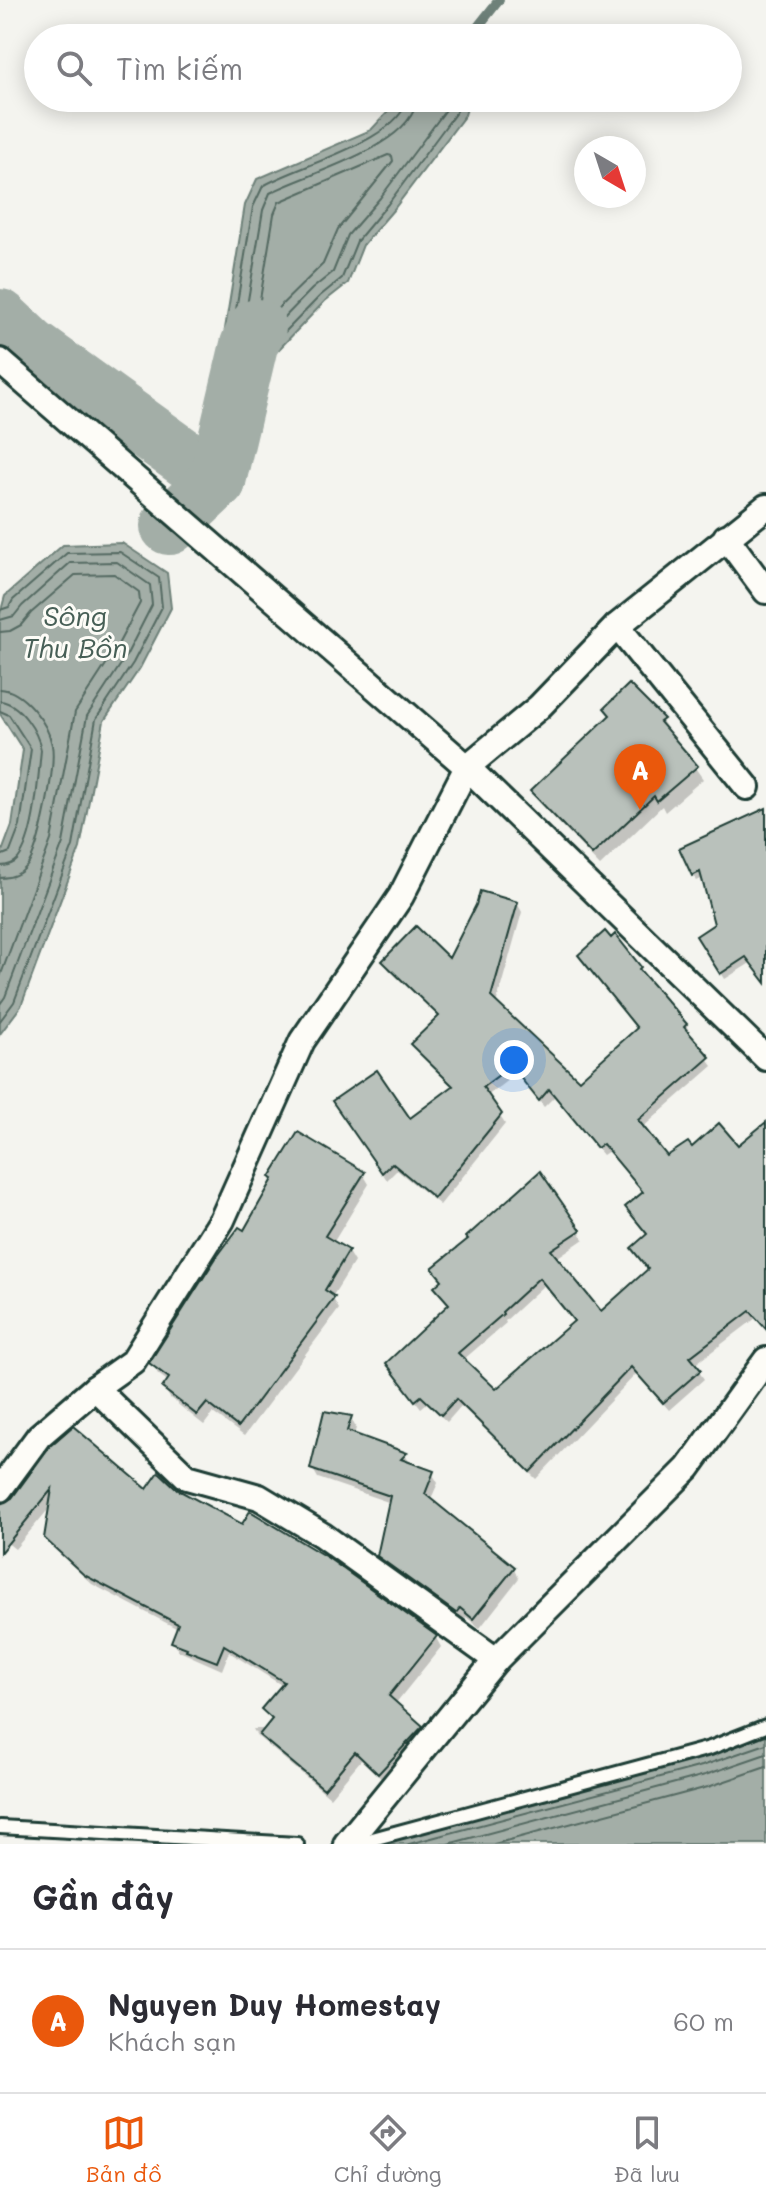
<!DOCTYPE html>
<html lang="vi">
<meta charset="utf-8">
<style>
body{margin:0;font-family:Mali,sans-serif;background:#f7f7f7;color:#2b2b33}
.compass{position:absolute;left:574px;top:136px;width:72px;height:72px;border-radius:50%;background:#fff;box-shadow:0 4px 20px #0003;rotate:141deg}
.you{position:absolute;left:514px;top:1060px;width:28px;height:28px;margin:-20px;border:6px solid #fff;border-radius:50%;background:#1a73e8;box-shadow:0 0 0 12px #1a73e833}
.badge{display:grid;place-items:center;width:52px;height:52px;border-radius:50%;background:#ea580c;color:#fff;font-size:26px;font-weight:700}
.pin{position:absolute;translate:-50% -66px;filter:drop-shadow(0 2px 4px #0008)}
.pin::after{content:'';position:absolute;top:42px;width:28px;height:24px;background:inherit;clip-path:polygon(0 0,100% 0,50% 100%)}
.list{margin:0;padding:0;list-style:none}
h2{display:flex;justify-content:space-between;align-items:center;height:104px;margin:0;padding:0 32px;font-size:34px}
h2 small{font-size:26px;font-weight:400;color:#7c7c81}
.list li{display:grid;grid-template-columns:52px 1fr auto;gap:24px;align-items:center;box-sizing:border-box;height:144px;padding:0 32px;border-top:2px solid #e1e1e2}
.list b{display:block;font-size:30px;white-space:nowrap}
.list p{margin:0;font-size:26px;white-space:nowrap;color:#7c7c81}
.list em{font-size:26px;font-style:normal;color:#7c7c81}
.icon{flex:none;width:44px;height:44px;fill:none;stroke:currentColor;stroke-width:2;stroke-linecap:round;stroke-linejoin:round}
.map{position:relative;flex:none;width:766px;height:1844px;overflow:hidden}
.search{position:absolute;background:#fff;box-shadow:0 4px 20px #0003;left:24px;right:24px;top:24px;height:88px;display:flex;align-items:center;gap:20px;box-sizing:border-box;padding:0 28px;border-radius:44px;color:#7c7c81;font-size:30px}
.sheet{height:248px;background:#fff}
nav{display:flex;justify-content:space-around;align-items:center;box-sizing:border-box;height:112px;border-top:2px solid #e1e1e2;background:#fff;font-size:22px;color:#7c7c81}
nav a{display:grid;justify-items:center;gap:4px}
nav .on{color:#ea580c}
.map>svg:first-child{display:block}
.water{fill:#a3aea7;stroke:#6e8179;stroke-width:2}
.shadow{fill:#0003;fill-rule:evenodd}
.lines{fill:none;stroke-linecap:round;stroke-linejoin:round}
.shore{stroke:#546a62;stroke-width:2}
.stream{stroke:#6e8179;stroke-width:10}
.river{stroke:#a3aea7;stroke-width:58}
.building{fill:#b9c1bb;stroke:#1f3d34;stroke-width:2;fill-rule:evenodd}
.service-casing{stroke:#1f3d34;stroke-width:18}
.minor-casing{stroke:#1f3d34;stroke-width:30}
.service{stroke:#fdfcf7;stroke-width:12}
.minor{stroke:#fdfcf7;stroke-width:24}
.labels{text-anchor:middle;stroke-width:6;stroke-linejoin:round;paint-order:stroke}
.water-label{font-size:28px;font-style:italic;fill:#475f56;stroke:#fdfcf7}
</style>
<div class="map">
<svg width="766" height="1844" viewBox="0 0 766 1844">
<rect width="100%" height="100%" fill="#f4f4ef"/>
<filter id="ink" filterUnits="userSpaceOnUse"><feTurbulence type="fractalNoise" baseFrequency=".0125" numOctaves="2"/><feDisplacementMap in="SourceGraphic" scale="16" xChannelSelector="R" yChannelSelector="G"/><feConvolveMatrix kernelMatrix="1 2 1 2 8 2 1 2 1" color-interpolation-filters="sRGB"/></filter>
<g filter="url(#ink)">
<g class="water">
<polygon points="401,98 470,98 465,115 394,209 363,245 348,283 325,301 259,370 254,395 240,404 236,402 219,366 245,205 257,179 371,130"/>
<polygon points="122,543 167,573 171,608 140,668 104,721 80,848 21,1006 0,1034 0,857 12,825 23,750 0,714 0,614 5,596 63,545"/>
<polygon points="766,1735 766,1844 378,1844 700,1758"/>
</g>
<g class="shadow">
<polygon points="629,687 662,721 703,779 665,812 662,806 600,866 540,803 533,791 611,717"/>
<polygon points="766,811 766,982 752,962 725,979 699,937 716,925 703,878 697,881 693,875"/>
<path d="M517 903 522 912 496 1004 579 1082 639 1029 585 963 640 968 686 1025 690 1033 688 1035 713 1066 642 1128 667 1159 691 1150 738 1147 766 1125V1329L756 1318 694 1365 704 1379 669 1410 637 1373 536 1479 461 1406 447 1422 427 1403 421 1408 393 1371 450 1306 436 1287 443 1282 439 1277 579 1231 584 1239 555 1259 601 1314 650 1271 633 1248 648 1236 627 1207 644 1194 609 1151 603 1155 555 1096 544 1107 517 1073 487 1096 505 1124 440 1205 397 1170 387 1180 339 1109 409 1121 454 1088 418 1053 413 1045 440 1018 389 970 384 962 450 961ZM544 1285 576 1322 496 1391 463 1360 506 1323 505 1321Z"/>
<polygon points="363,1174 369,1184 333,1243 348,1252 354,1262 332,1297 339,1309 244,1436 213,1413 204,1425 170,1398 164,1388 169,1382 158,1374 152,1363 244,1233"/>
<polygon points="351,1418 356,1428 354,1435 405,1455 412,1466 432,1473 438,1483 430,1501 514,1569 519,1578 480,1628 466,1617 462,1621 385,1566 379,1556 391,1503 318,1478 312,1468"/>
<polygon points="52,1448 147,1492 176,1491 243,1526 327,1560 436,1638 441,1647 395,1704 421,1728 426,1737 384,1781 361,1760 330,1797 257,1736 253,1729 267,1729 273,1722 263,1709 283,1686 229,1652 222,1670 179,1651 173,1642 178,1629 92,1584 52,1547 46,1537 52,1505 15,1549 0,1537 0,1516"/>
</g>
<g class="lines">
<g class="shore">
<path d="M407 98C402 140 296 166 263 186L253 207 227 364 241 393 248 390 252 366 320 296 342 278 357 241 388 204 457 111 462 98"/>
<path d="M417 98C414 147 307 173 270 193L263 210 239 354 241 359 245 358 312 289 333 272 348 235 380 198 448 107 451 98"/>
<polygon points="388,155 392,156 393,161 338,229 323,264 264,322 259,322 257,318 274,214 279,202"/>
<polyline points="0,610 9,607 13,600 67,553 120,552 159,578 162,607 133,663 96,719 73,846 14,1002 0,1021"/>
<polyline points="0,620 14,616 22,606 70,563 117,562 150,585 152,605 125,658 87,716 63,843 5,997 0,1004"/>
<polyline points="0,632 10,631 21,625 31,613 75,575 114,574 139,592 140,603 114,652 75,712 51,840 0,977"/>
<path d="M0 689C23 690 48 723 52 745 56 766 40 849 27 866 20 875 11 878 0 878"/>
<path d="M0 701C20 703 38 732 41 750 38 779 35 837 18 859 13 865 7 866 0 866"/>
<polyline points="0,711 9,715 31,749 20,826 10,852 0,856"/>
<polyline points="409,1844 702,1766 766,1744"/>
<polyline points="448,1844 705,1775 766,1754"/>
<polyline points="494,1844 708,1787 766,1767"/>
</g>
<polyline class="stream" points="469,38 499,0"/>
<g class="river">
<polyline points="0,318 31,347 217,481"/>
<polyline points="169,526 217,481 249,345 257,328"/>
</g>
</g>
<g class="building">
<polygon points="629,684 664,719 660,722 698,766 657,801 654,796 592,855 530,791 610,715 604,708"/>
<polygon points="766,808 766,983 746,957 720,974 696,936 714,924 700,872 692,876 679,848"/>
<path d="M480 891 518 902 491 997 579 1080 637 1028 578 955 605 931 611 938 615 934 641 967 639 969 687 1024 684 1027 710 1057 638 1120 667 1156 688 1142 692 1147 719 1123 738 1145 766 1122V1329L750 1311 690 1357 701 1370 663 1403 631 1367 530 1472 456 1399 441 1415 421 1396 415 1401 386 1363 449 1304 434 1287 442 1280 432 1268 468 1239 466 1237 540 1171 581 1230 551 1250 601 1311 648 1269 631 1248 647 1234 625 1207 643 1192 603 1144 597 1148 549 1089 539 1101 511 1066 483 1087 502 1114 434 1198 392 1163 382 1173 332 1101 377 1070 410 1118 453 1086 410 1044 439 1016 382 961 416 926 449 958 476 905ZM539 1278 574 1321 496 1389 458 1353 503 1314 502 1312Z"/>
<polygon points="298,1132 365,1172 325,1236 349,1250 325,1290 335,1297 238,1427 207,1403 197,1415 162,1388 169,1378 149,1363 216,1258 239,1227 244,1230 273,1179 270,1177"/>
<polygon points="324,1411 352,1416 347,1431 407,1453 401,1459 434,1471 425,1494 515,1567 473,1619 460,1608 456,1613 377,1556 390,1496 310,1469"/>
<polygon points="73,1426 147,1489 159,1472 178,1490 242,1524 250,1511 328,1558 437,1636 389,1696 423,1726 378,1774 355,1752 324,1789 259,1735 272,1719 261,1709 284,1682 224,1645 217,1662 186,1650 187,1648 171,1642 178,1624 84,1575 44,1538 52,1489 0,1553 0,1504 12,1498 50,1446"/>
</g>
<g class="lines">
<g class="service-casing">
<g id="service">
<polyline points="0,1827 297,1844"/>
<polyline points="354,1844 710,1748 766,1726"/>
</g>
</g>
<g class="minor-casing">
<g id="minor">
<polyline points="0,361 467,767 766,1058"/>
<polyline points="726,537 766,591"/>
<polyline points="617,626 747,787"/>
<polyline points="95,1388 187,1477 259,1497 322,1535 496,1660"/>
<polyline points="0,1489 39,1436 95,1388 133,1361 222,1220 302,1041 401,896 467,767 539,707 617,626 766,507"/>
<polyline points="346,1844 496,1660 688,1468 766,1360"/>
</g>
</g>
<use href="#service" class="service"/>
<use href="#minor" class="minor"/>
</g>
</g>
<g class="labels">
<g class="water-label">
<text x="75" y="626">Sông<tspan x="75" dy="32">Thu Bồn</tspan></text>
</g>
</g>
</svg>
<svg class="compass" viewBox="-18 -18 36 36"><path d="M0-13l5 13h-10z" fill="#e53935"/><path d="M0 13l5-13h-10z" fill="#7c7c81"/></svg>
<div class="you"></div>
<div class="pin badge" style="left:640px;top:810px">A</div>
<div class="search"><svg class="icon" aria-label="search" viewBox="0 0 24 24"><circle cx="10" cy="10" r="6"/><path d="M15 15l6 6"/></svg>Tìm kiếm</div>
</div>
<section class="sheet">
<h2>Gần đây<small></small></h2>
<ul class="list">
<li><span class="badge">A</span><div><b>Nguyen Duy Homestay</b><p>Khách sạn</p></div><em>60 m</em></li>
</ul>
</section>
<nav>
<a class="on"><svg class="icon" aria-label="map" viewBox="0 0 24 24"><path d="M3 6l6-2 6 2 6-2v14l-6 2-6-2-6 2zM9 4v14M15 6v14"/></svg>Bản đồ</a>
<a><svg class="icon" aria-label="directions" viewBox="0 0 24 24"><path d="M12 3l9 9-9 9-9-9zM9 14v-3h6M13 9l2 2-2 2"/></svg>Chỉ đường</a>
<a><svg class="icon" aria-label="saved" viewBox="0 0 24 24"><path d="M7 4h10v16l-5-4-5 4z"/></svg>Đã lưu</a>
</nav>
